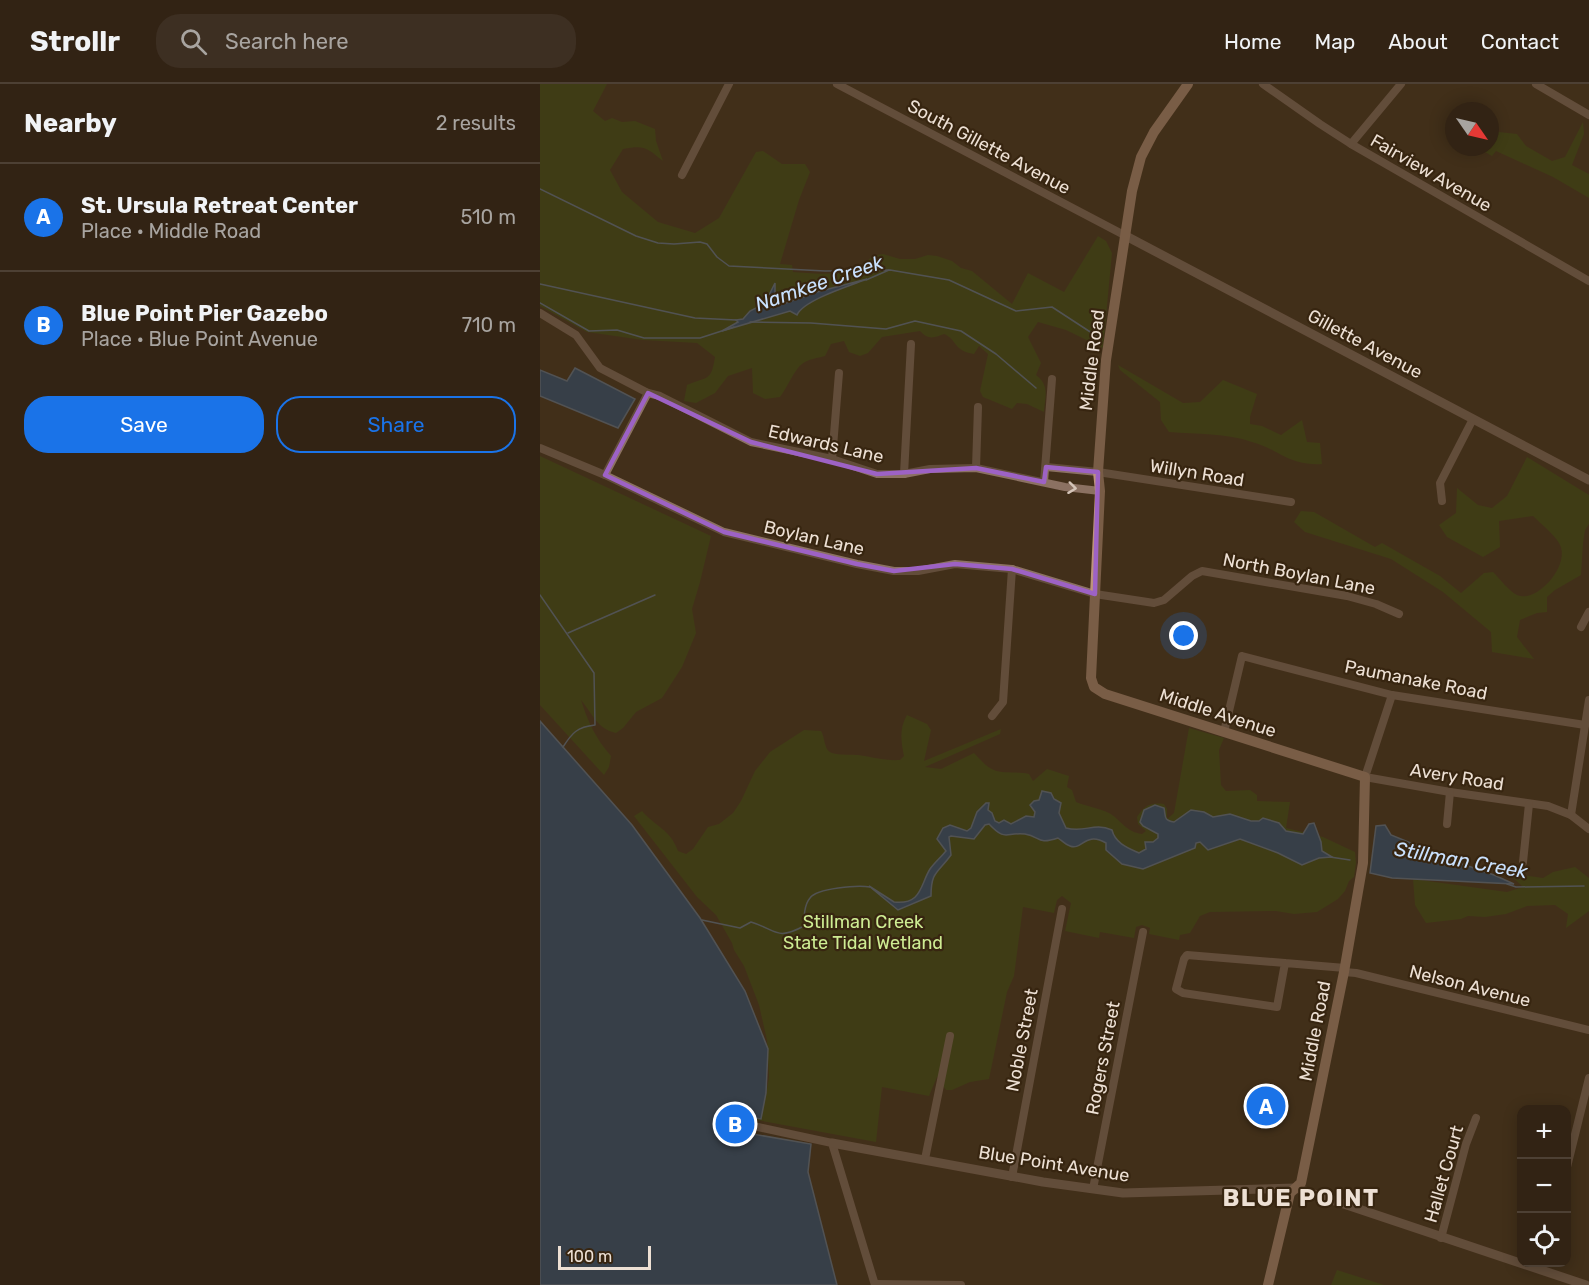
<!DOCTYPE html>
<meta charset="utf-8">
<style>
body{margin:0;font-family:Rubik,sans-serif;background:#3d2f22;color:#f1f3f6}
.controls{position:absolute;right:18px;bottom:18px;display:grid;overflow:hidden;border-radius:12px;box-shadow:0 3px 15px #0003}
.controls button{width:54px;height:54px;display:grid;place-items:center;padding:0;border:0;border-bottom:2px solid #4d4034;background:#322314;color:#f1f3f6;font:30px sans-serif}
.compass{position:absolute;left:905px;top:18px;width:54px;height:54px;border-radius:50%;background:#322314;box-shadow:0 3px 15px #0003;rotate:124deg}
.scale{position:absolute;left:18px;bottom:15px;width:93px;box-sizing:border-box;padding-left:6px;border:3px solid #ede0d4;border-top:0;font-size:16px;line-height:21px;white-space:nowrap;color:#ede0d4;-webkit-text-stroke:4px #372510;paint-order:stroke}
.you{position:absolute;left:644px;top:552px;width:21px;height:21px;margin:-15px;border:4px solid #fff;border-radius:50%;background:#1a73e8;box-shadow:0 0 0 9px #1a73e833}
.badge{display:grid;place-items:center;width:39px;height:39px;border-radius:50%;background:#1a73e8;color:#fff;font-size:20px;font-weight:700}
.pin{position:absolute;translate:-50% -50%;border:3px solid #fff;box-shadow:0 2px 6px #0006}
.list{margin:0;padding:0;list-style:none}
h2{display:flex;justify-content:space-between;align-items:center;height:78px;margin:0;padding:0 24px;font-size:26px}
h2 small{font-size:20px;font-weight:400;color:#a8a4a0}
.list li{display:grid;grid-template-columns:39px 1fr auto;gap:18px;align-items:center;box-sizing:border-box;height:108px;padding:0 24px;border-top:2px solid #4d4034}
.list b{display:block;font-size:22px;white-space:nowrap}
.list p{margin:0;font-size:20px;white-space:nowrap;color:#a8a4a0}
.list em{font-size:20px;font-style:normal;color:#a8a4a0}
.actions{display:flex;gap:12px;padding:18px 24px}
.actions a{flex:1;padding:14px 0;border:2px solid #1a73e8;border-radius:24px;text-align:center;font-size:21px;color:#1a73e8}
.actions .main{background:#1a73e8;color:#fff}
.icon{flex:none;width:33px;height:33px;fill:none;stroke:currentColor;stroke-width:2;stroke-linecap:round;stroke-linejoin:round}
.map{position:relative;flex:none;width:1049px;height:1201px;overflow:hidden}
header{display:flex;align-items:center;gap:36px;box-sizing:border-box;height:84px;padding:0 30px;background:#322314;border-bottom:2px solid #4d4034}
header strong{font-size:28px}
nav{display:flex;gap:33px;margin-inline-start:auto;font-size:21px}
.search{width:420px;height:54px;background:#3d2f22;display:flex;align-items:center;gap:15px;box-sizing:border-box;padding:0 21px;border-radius:24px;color:#a8a4a0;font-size:22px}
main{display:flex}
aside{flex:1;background:#322314}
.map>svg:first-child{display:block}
.green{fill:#3c4c11}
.water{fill:#2b5381;stroke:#657d9a;stroke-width:1.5}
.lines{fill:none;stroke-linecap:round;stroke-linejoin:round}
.stream{stroke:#657d9a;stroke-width:1.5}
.minor{stroke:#8b7162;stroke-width:8}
.tertiary{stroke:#8b7162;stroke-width:9}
.secondary{stroke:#bc947c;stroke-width:10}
.oneway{stroke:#d4c4b8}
.marked{fill:none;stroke:#9d62c5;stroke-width:4.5;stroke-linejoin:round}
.labels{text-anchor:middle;stroke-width:4.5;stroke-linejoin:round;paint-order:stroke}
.street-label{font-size:18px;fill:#ede0d4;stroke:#372510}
.park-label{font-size:18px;fill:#ceec93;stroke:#372510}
.water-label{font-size:20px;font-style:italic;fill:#c9e1fe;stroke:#372510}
.district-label{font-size:24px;font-weight:bold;letter-spacing:1.5px;fill:#ede0d4;stroke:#372510}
</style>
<header>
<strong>Strollr</strong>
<div class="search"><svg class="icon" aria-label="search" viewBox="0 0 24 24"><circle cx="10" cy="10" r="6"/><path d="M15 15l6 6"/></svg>Search here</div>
<nav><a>Home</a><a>Map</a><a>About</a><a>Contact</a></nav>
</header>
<main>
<aside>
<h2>Nearby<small>2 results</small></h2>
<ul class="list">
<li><span class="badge">A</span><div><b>St. Ursula Retreat Center</b><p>Place · Middle Road</p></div><em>510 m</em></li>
<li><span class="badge">B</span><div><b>Blue Point Pier Gazebo</b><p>Place · Blue Point Avenue</p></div><em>710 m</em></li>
</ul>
<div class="actions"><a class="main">Save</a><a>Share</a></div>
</aside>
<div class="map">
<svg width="1049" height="1201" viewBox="0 0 1049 1201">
<rect width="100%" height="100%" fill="#422f1a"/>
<g class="green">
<path d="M0 0H67L53 27 65 37 72 34 82 38 95 37 115 45 116 57 123 77C106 63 104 61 83 65L70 86 82 108 118 138 155 149 179 134 216 68 223 67 242 80H265L270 88 259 116 240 180 252 181 253 188C278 190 316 194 332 172L343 170 360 175H375L388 171 397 172 412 177 421 184 432 187 472 220 488 189 524 208 558 152 566 157 572 169 563 264 526 246 498 238 488 253 501 279 496 291C510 302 505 312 504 328L487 320 477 319 472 325 443 313 440 307 448 270 439 262 434 270C413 267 417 255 404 250 394 254 388 256 380 247L342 253 328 269 320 272 309 268 304 257 291 260 285 272C278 274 268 275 262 280 254 286 247 304 240 313L225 315 213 309 212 284 188 292 175 309 156 319 144 317 147 301C168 292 171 298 175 273L157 259 103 256 47 248 0 222Z"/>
<polygon points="1043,38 1044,50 1032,81 1049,90 1049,114 1013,93 956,67 952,72 936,63 950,63 950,47 977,50 986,62 1012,77 1025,73"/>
<path d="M578 281 643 319 660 318 683 296 717 310 710 333V340L722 342 741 351 762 336 767 358 780 359 782 380C749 382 740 366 712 358 686 349 657 350 629 348L621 336 620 318 580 286Z"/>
<path d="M0 372 171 452 160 498 152 525 156 549 142 583 122 614 96 628 83 644 76 649C57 645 52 629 41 616 48 638 56 655 71 672L69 683 64 691 0 621Z"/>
<path d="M987 373 1049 411V440L1045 446 1043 459 1041 491 1015 506 1007 513V528L997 529 980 536 977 553 994 575 952 568 951 548 903 508 851 475 765 448 754 438 761 427 774 428 835 463 842 459 900 492 921 509 944 489 953 488C960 495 969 507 977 511 997 520 1032 480 1019 459 1013 449 1001 440 993 432L959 437 960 463 943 473 907 453 899 441 916 429 917 404 938 421 952 424 967 412Z"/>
<path d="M367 631 387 640 391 646 384 677 461 645 460 650 385 683 401 685 434 669C440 675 446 683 454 686 463 690 478 687 489 690L493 697 507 685 529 692 527 703 532 706 536 718C546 722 559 724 569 729 581 736 586 748 602 750L606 747 598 740 597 733C604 722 610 718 624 720L627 725V735L634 729 649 644 684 654 679 666 681 701 686 707 710 706 717 711V717L750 718 746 744 783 753 815 768 816 779 814 793 809 797 805 807 798 815 777 828 754 830 736 827 670 828 660 832 650 849 640 851 639 856 609 850 610 844 602 841 596 843 594 854 560 848 559 854 525 847 531 819 522 812 517 816 514 829 483 823 474 892 467 908 449 995 430 998 412 1006H406L403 1002 405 994 397 993 389 1012 342 1003 336 1058 217 1036 226 1011 229 993 227 956 219 921 204 882 194 866 192 859 176 831 157 813 94 732 102 727C117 744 130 745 138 767L146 770 153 765 168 743 179 740 193 729 201 717 215 687 230 668 264 646 281 647C285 653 284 665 290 668 297 672 310 670 318 671 333 673 345 677 360 676L364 672C361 658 359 644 367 631Z"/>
<polygon points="1035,783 1049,794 1049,827 1026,844 1028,830 1015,821 987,822 966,830 945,833 928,832 921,835 886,839 875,821 873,795 967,808 983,803 968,789 1003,794 1013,788"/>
<polygon points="797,1186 844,1201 791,1201"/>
</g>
<g class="water">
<path d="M327 195C312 201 263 216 257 231L250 227 182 247 198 238 196 236 203 235 210 227 222 221 225 212 229 211 235 199V211L240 219 243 220 277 208Z"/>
<polygon points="35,284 95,315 78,344 0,312 0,286 27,297"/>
<polygon points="0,637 92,741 160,834 205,907 228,965 226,1009 221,1035 184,1029 178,1050 193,1053 195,1047 271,1060 268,1088 297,1201 0,1201"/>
<path d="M502 707 511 709 514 715 521 719 519 729 526 744C546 749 553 738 572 746 575 759 588 764 599 769L606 765 605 758H613L618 754V750L603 742 600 738 604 726 615 721 624 724C626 733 623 736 634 738L651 726 664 728 673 733 690 730 711 737H719L723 734 739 739 746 747 763 750 769 740 774 739 781 758 782 767 792 773 779 774 762 781 738 769 700 755 668 766 660 758 656 759 655 764 603 785 582 780 566 766V759C545 747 542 767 530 762 526 761 521 756 518 754 497 761 501 753 485 750 465 748 466 758 449 740L445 741 434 755 411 752 409 753 411 771C398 789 391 787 391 812L358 826 329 802 354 818C382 821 380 801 390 785 394 779 401 773 406 767L397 755 403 744 410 741 427 747 431 744 437 728 446 719H449L448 726 452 729 455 737 459 739 464 736 471 740 486 732 494 733 495 728 490 721 494 717 499 716Z"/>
<polygon points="845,741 851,751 878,762 891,769 954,791 974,800 852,794 830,789 836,742"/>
</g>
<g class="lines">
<g class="stream">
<polyline points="0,105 96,152 118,159 134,160 160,158 167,160 177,173 189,182 285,187 350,186 409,196 476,227 512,223 558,253"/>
<polyline points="326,196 349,186"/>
<polyline points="0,200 155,234 196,236"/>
<polyline points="0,219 49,247 77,246 104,254 160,254 194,243"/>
<polyline points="210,238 271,239 346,245 375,237 421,247 456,270 496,304"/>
<path d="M0 511 54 589 55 641C37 643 32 649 23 663"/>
<polyline points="28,549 115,511"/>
<polyline points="790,773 810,776"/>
<polyline points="967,800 976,803 1044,802"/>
<path d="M162 836 200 844 211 838C237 846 236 857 264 842 264 833 264 821 270 814 277 804 318 801 330 803"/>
</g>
<g class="minor">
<polyline points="297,0 586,152"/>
<polyline points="723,0 780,40 811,60 1049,197"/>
<polyline points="996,0 1049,31"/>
<polyline points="811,60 861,0"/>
<polyline points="142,91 189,0"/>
<polyline points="0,229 36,251 60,284 108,309 120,312 211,358 292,375 337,390 364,390 390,385 436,384 525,403 560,407"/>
<polyline points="0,364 65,391 184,448 317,480 354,487 378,487 415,480 472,485 555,510 614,519 624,516 652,492 662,487 807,512 836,520 859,530"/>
<polyline points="292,375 299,289"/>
<polyline points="506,383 558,388 751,418"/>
<polyline points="436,384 438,323"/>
<polyline points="364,390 371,260"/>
<polyline points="65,391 108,309"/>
<polyline points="504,398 512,295"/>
<polyline points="902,417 900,399 933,335"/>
<polyline points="1041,543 1049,528"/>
<polyline points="852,611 825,693 910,708 1008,722 1031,731 1049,616"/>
<polyline points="452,632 463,618 472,485"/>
<polyline points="684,648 702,572 852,611 1045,641"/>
<polyline points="1031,731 1049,745"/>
<polyline points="907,740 910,708"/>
<polyline points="983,778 989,720"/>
<polyline points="745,879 737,923 643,909 636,905 644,875 647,871 805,884"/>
<polyline points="804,888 816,889 1049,946"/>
<polyline points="218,1043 292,1059 335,1201"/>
<polyline points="385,1075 410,952"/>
<polyline points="1026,1087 1049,994"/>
<polyline points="472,1093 522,825"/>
<polyline points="553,1105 603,848"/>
<polyline points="901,1154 926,1060 936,1034"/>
<polyline points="335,1200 421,1201"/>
</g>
<g class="tertiary">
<polyline points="586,152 1049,396"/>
<polyline points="292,1059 503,1098 583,1109 756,1104 1046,1201"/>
</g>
<polyline class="secondary" points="648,0 614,48 601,73 592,107 566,276 558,388 560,407 551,594 554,603 565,610 825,693 823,779 804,888 761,1099 750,1109 728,1201"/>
</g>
<defs><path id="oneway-chevron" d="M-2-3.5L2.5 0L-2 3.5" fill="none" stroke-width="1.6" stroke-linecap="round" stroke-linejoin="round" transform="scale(1.5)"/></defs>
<use class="oneway" href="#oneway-chevron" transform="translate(532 404) rotate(7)"/>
<path d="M0 0H1049V1201H0ZM108 309 211 358 337 390 436 384 504 398 506 383 558 388 555 510 472 485 415 480 354 487 317 480 184 448 65 391Z" fill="#422f1a" fill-opacity=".55" fill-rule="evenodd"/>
<path class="marked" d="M108 309 211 358 337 390 436 384 504 398 506 383 558 388 555 510 472 485 415 480 354 487 317 480 184 448 65 391Z"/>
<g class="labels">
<g class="street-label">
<text transform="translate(449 63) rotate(28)" y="6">South Gillette Avenue</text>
<text transform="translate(891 89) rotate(30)" y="6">Fairview Avenue</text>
<text transform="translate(825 260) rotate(28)" y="6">Gillette Avenue</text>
<text transform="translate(552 276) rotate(-83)" y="6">Middle Road</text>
<text transform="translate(286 360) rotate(13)" y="6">Edwards Lane</text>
<text transform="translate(657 389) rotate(9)" y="6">Willyn Road</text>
<text transform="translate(274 454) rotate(13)" y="6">Boylan Lane</text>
<text transform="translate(759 490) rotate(11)" y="6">North Boylan Lane</text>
<text transform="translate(876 596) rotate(11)" y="6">Paumanake Road</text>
<text transform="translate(678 629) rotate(18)" y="6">Middle Avenue</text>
<text transform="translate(917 693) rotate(9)" y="6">Avery Road</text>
<text transform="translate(930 902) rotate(14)" y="6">Nelson Avenue</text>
<text transform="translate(775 947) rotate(-79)" y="6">Middle Road</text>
<text transform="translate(482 956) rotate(-79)" y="6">Noble Street</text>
<text transform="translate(563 974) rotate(-79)" y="6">Rogers Street</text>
<text transform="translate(514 1080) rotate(9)" y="6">Blue Point Avenue</text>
<text transform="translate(904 1090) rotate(-74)" y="6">Hallet Court</text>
</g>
<g class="park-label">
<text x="323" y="844">Stillman Creek<tspan x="323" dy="21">State Tidal Wetland</tspan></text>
</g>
<g class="water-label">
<text transform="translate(279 199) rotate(-19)" y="7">Namkee Creek</text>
<text transform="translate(921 776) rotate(10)" y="7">Stillman Creek</text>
</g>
<g class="district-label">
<text x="761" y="1122">BLUE POINT</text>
</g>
</g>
</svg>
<div class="controls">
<button>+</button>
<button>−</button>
<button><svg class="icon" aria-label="locate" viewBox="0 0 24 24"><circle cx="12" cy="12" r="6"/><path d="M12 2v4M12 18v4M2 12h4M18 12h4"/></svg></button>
</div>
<svg class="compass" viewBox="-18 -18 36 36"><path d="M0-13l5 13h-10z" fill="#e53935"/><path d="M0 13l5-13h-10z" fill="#a8a4a0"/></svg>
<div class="scale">100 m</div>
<div class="you"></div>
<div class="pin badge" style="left:726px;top:1022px">A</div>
<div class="pin badge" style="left:195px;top:1040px">B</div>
</div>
</main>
